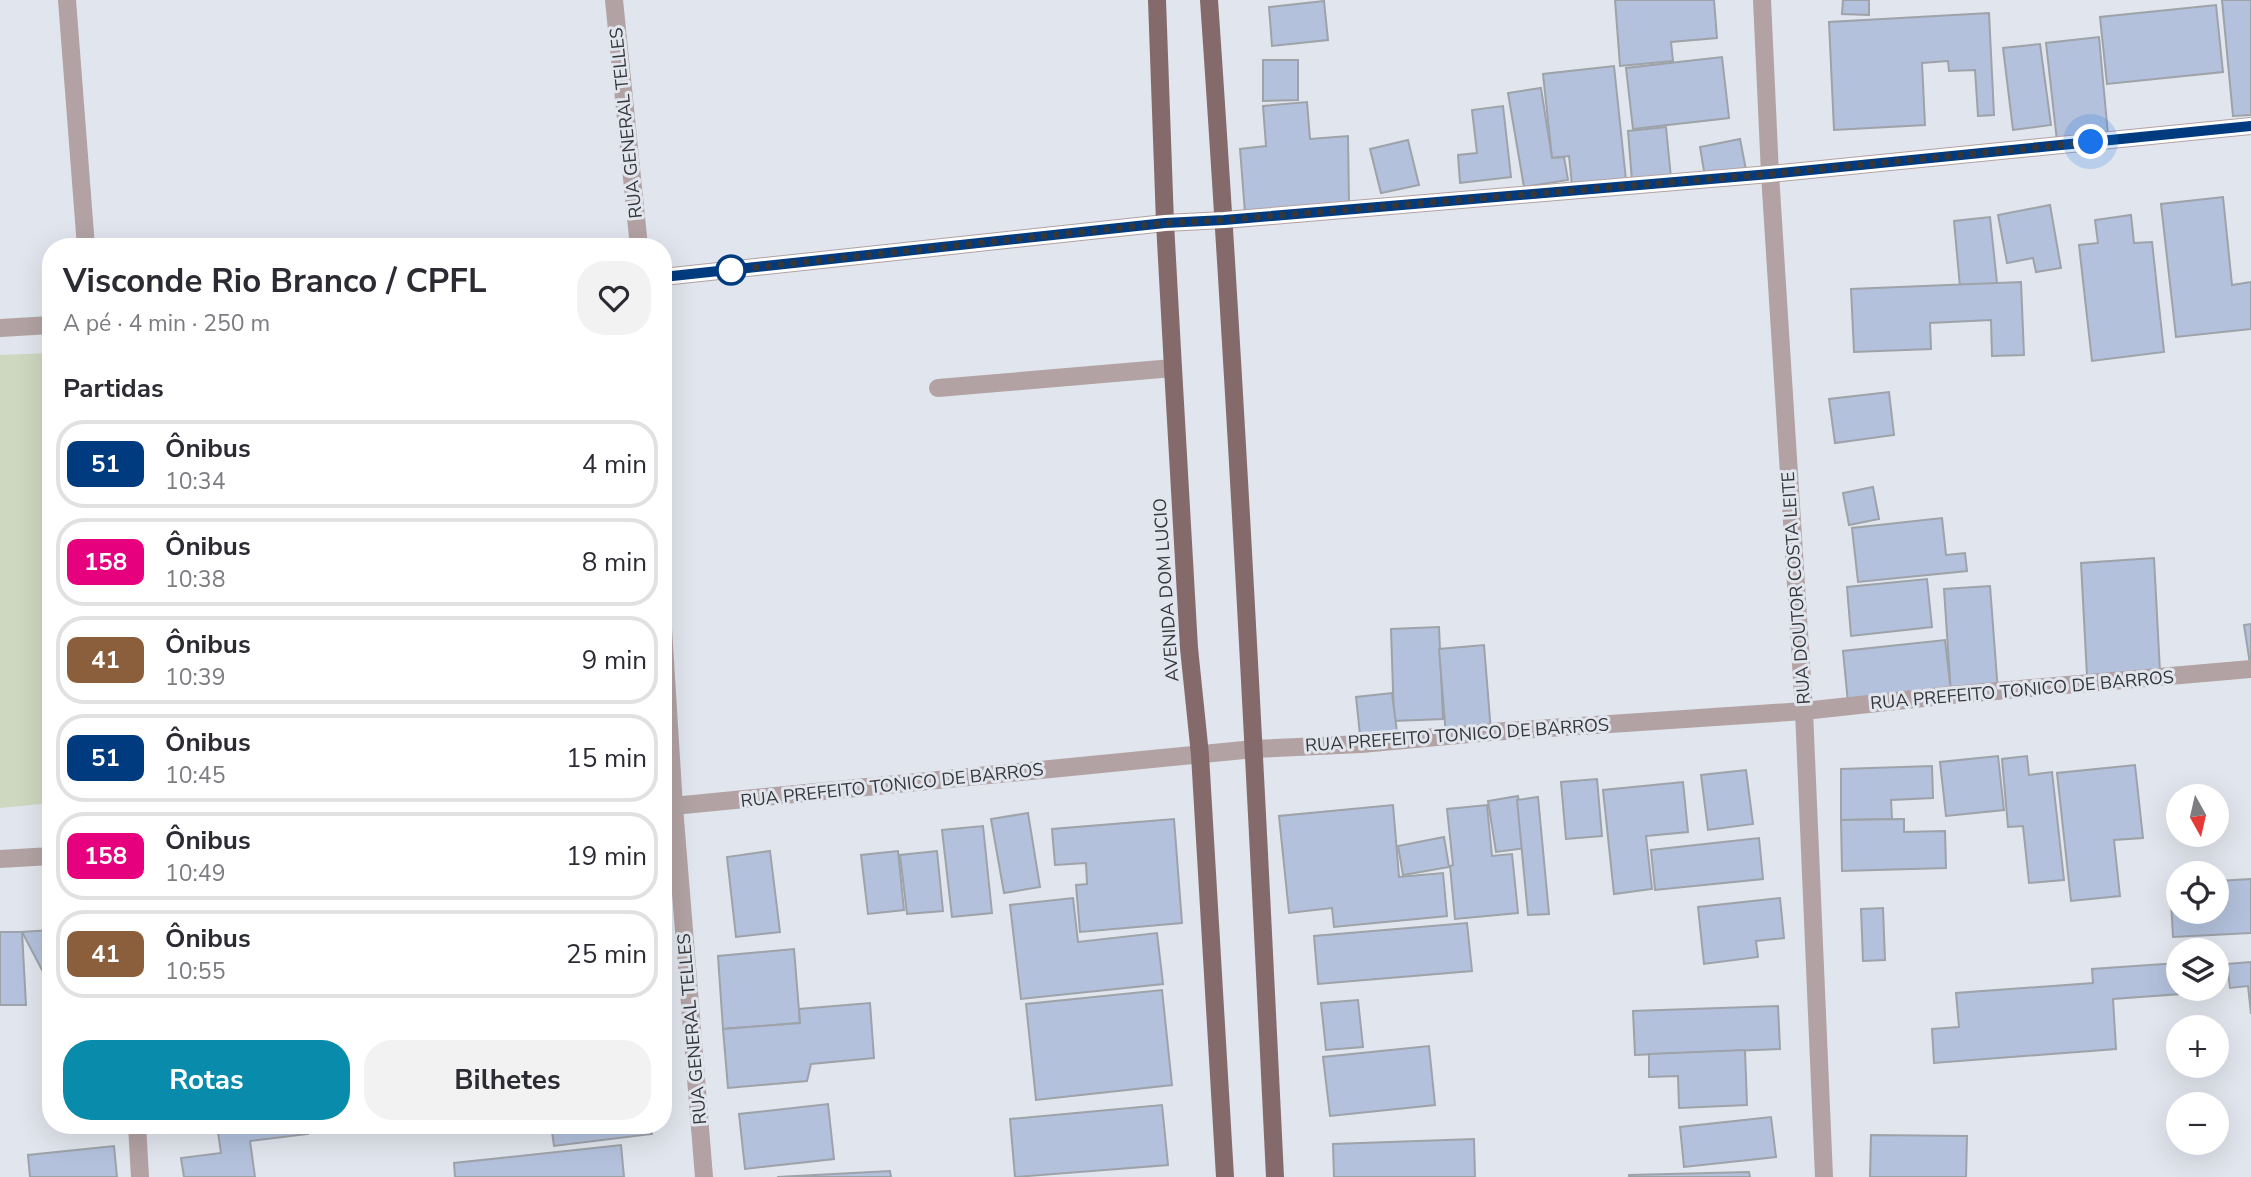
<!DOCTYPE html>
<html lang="pt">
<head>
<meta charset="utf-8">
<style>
	body { margin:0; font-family:"Nunito Sans",sans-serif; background:#f2f2f3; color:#2b2b33; height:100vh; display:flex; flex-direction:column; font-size:26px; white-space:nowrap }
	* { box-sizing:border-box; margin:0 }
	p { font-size:23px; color:#7c7c81 }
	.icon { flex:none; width:38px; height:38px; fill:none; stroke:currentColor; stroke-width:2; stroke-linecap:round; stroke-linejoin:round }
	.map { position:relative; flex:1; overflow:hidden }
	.side { position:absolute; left:42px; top:238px; width:630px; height:896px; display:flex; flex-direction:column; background:#fff; border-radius:28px; box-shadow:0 7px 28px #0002 }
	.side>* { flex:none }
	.badge { padding:0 14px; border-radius:10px; font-size:24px; line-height:46px }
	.needle { width:46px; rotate:172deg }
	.fabs { position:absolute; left:2166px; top:784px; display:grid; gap:14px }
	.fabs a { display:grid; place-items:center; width:63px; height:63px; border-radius:50%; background:#fff; box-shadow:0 7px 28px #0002; font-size:35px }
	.you { position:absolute; width:35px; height:35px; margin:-18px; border:5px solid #fff; border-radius:50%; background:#1a73e8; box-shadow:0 0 0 10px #1a73e833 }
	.map>.badge { position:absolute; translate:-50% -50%; box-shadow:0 0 0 4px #fff }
	h2 { padding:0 21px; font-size:26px; line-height:63px }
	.round { display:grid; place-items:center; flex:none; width:74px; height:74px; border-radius:28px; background:#f2f2f3 }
	.headline { display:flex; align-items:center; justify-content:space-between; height:119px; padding:0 21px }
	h1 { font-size:33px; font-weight:700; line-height:52px }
	.button { display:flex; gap:14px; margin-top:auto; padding:14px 21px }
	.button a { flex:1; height:80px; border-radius:28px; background:#098cac; color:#fff; font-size:28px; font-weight:700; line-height:80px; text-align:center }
	.button a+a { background:#f2f2f3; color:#2b2b33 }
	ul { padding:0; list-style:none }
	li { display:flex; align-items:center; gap:21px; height:88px; margin:0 14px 10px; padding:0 7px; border:4px solid #e1e1e2; border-radius:28px }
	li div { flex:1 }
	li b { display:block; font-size:26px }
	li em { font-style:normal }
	li .badge { min-width:77px; font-weight:700; text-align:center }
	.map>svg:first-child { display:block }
	.green { fill:#ced7bf }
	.building { fill:#b3c1dc; stroke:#9ea2a9; stroke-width:2 }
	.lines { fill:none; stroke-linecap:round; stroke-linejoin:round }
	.minor { stroke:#b2a2a3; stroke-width:18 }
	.major { stroke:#856a6c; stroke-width:18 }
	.line-casing { stroke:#fff; stroke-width:16 }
	.line { stroke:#003b80; stroke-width:10 }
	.walk { stroke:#36373a; stroke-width:7; stroke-dasharray:0 12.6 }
	.stop-dot { fill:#fff; stroke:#003b80; stroke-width:3.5 }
	.labels { text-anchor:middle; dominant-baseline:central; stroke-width:6; stroke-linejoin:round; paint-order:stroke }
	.street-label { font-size:18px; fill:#36373a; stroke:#e1e5ed }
</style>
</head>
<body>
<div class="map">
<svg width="2251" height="1177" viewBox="0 0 2251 1177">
	<rect width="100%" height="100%" fill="#e1e5ed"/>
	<polygon class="green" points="51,353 51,803 0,808 0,355"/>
	<g class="building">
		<polygon points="1615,0 1714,0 1717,38 1671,42 1673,61 1620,66"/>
		<polygon points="1843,0 1869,0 1869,15 1842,14"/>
		<polygon points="2222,0 2251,0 2251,115 2233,116"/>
		<polygon points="1324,1 1328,40 1272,46 1269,7"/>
		<polygon points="2216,5 2223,72 2107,84 2100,17"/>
		<polygon points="1989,13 1994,115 1978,116 1975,70 1949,71 1948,61 1922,63 1925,125 1834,130 1829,22"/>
		<polygon points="2099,37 2108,135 2057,141 2046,43"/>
		<polygon points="2040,44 2051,125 2013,130 2003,48"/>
		<polygon points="1722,57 1729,118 1633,129 1626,68"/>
		<polygon points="1263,60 1298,60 1298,100 1263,101"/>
		<polygon points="1614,66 1626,180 1572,185 1569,156 1552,158 1543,74"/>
		<polygon points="1541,88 1552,158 1564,157 1568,180 1524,187 1508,93"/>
		<polygon points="1307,102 1310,139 1348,136 1349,203 1245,213 1240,149 1266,146 1263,106"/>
		<polygon points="1503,106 1511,177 1460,183 1458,155 1477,153 1472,110"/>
		<polygon points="1666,127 1671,178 1632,181 1628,131"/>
		<polygon points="1740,139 1746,170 1705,177 1700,147"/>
		<polygon points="1408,140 1419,185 1381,193 1370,149"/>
		<polygon points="2223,197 2232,285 2251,282 2251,329 2176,337 2161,204"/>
		<polygon points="2050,205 2061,268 2036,272 2033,258 2007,263 1998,215"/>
		<polygon points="2131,215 2134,243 2152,242 2164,352 2092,361 2079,245 2098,243 2095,220"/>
		<polygon points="1990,217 1997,283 1960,287 1954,221"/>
		<polygon points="2021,282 2024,355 1992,356 1991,320 1930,323 1931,349 1854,352 1851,289"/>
		<polygon points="1889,392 1894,435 1835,443 1829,399"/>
		<polygon points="1873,487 1879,519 1849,525 1843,493"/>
		<polygon points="1942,518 1946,555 1965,553 1967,571 1858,582 1852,528"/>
		<polygon points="2154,558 2160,672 2087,676 2081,563"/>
		<polygon points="1927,579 1932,627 1851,636 1847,587"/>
		<polygon points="1990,586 1998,692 1951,695 1944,589"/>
		<polygon points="2251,624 2251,663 2250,664 2244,625"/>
		<polygon points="1439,627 1443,719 1394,721 1391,629"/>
		<polygon points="1945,640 1951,692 1848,703 1843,651"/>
		<polygon points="1484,645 1491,732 1446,736 1439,649"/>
		<polygon points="1392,693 1398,740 1361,744 1356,697"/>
		<polygon points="1998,756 2004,810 1946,816 1940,762"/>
		<polygon points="2027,756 2029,775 2052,772 2064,880 2029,883 2023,826 2008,827 2002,759"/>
		<polygon points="2135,765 2143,838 2114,840 2120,896 2071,901 2057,773"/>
		<polygon points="1932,766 1933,798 1891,800 1892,819 1841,820 1841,769"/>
		<polygon points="1746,770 1753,824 1708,830 1701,775"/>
		<polygon points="1597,779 1602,836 1566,839 1561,782"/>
		<polygon points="1683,782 1688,832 1646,836 1652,889 1614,894 1603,790"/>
		<polygon points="1518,796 1526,848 1496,852 1488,801"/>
		<polygon points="1538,797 1549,914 1528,915 1517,800"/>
		<polygon points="1393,805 1399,877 1443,873 1447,916 1334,927 1332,908 1289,913 1279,816"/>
		<polygon points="1487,805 1492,856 1512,854 1518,913 1455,919 1450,866 1453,865 1447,809"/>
		<polygon points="1028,813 1040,887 1004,893 991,819"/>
		<polygon points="1174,819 1182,923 1080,932 1076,885 1087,884 1086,863 1055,865 1052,829"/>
		<polygon points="1904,819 1904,832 1945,831 1946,868 1842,871 1841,820"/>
		<polygon points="983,826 992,913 952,917 942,830"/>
		<polygon points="1444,837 1449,867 1403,875 1398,846"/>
		<polygon points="1759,838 1763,879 1655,890 1651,850"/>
		<polygon points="770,851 780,932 736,937 727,857"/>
		<polygon points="898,851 904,910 868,914 861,855"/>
		<polygon points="937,851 943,911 907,914 900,855"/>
		<polygon points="2251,879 2251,933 2173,937 2170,883 2179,883 2179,912 2217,912 2217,881"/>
		<polygon points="1073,898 1078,942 1157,933 1163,984 1021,999 1010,905"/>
		<polygon points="1780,898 1784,938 1756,941 1758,957 1704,964 1698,907"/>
		<polygon points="1883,908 1885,960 1863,961 1861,909"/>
		<polygon points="1467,923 1472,971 1318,984 1314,936"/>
		<polygon points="51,930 51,987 22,932"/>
		<polygon points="0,932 22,932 26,1005 0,1005"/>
		<polygon points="794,949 800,1023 723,1029 718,956"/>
		<polygon points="2251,962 2251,1014 2248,986 2230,988 2227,964"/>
		<polygon points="2178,963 2179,989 2181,989 2181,994 2113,999 2116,1049 1934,1063 1932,1029 1959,1027 1956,993 2093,983 2092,969"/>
		<polygon points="1162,990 1172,1085 1036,1100 1026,1004"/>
		<polygon points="1358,1000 1363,1047 1326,1050 1321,1003"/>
		<polygon points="870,1003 874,1058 811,1064 807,1081 728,1088 723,1029 800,1023 799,1009"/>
		<polygon points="1778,1006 1780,1049 1635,1055 1633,1011"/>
		<polygon points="1429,1046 1435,1105 1330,1116 1323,1057"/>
		<polygon points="1745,1050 1747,1105 1679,1108 1678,1076 1649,1077 1649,1054"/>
		<polygon points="828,1104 834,1159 745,1169 739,1114"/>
		<polygon points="1162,1105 1168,1165 1015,1177 1010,1119"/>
		<polygon points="1771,1117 1776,1157 1684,1167 1680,1127"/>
		<polygon points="217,1125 307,1125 308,1134 250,1141 255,1177 184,1177 181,1158 221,1153"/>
		<polygon points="551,1125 651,1125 652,1134 554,1146"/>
		<polygon points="1871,1135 1967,1136 1966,1177 1870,1177"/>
		<polygon points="1474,1139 1475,1177 1334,1177 1333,1144"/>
		<polygon points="621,1145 624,1177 455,1177 454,1163"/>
		<polygon points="114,1146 117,1177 30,1177 28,1155"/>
		<polygon points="890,1171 891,1177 777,1177"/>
		<polygon points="1749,1172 1750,1177 1629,1177 1629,1175"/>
	</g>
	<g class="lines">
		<g class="minor">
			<polyline points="67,0 86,247"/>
			<polyline points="614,0 639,247"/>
			<polyline points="1762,0 1770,174 1804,711 1824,1177"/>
			<polyline points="663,277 1165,223 1224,220 1770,174 2251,126"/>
			<polyline points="0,328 51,325"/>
			<polyline points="938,388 1173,368"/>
			<polyline points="663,629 674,807 704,1177"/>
			<polyline points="663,807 1254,749 1361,744 1491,732 1804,711 1951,695 2251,669"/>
			<polyline points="0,859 51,856"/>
			<polyline points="137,1125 140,1177"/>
		</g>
		<g class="major">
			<polyline points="1157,0 1165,223 1173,368 1189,648 1200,755 1225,1177"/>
			<path d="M1209 0C1236 392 1256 784 1275 1177"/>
		</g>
	</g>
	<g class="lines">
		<defs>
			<polyline id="line" points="663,277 1165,223 1224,220 1770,174 2251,126"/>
		</defs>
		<use href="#line" class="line-casing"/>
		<use href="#line" class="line"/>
		<polyline class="walk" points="731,270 1165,223 1224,220 1770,174 2091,142"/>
	</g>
	<circle class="stop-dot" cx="731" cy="270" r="14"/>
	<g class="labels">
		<g class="street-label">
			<text transform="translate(626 123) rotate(-96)">RUA GENERAL TELLES</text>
			<text transform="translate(1796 588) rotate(-94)">RUA DOUTOR COSTA LEITE</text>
			<text transform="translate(1166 590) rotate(-94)">AVENIDA DOM LUCIO</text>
			<text transform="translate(2022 690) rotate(-5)">RUA PREFEITO TONICO DE BARROS</text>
			<text transform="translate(1457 735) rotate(-4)">RUA PREFEITO TONICO DE BARROS</text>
			<text transform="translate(892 785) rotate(-6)">RUA PREFEITO TONICO DE BARROS</text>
			<text transform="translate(692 1029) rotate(-95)">RUA GENERAL TELLES</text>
		</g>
	</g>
</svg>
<div class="fabs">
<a><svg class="needle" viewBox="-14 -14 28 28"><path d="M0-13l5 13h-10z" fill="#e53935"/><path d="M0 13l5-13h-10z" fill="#7c7c81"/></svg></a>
<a><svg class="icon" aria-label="locate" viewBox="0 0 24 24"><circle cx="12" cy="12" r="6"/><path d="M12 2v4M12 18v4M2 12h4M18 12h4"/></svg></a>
<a><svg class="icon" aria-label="layers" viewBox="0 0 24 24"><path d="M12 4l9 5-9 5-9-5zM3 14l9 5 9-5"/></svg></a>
<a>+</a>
<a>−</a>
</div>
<div class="you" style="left:2091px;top:142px"></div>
<section class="side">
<div class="headline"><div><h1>Visconde Rio Branco / CPFL</h1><p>A pé · 4 min · 250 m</p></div><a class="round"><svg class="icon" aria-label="heart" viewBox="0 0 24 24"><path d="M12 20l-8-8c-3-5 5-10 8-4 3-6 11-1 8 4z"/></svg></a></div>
<h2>Partidas</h2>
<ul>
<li><span class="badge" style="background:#003b80;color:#fff">51</span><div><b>Ônibus</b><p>10:34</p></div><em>4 min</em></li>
<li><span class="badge" style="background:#e6007e;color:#fff">158</span><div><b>Ônibus</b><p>10:38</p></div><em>8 min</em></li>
<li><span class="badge" style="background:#8b5e3c;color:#fff">41</span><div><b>Ônibus</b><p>10:39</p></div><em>9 min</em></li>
<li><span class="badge" style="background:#003b80;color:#fff">51</span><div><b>Ônibus</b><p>10:45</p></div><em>15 min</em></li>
<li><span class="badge" style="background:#e6007e;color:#fff">158</span><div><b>Ônibus</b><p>10:49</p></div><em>19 min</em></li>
<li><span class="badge" style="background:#8b5e3c;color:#fff">41</span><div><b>Ônibus</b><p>10:55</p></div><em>25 min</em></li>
</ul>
<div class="button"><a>Rotas</a><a>Bilhetes</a></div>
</section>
</div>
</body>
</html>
